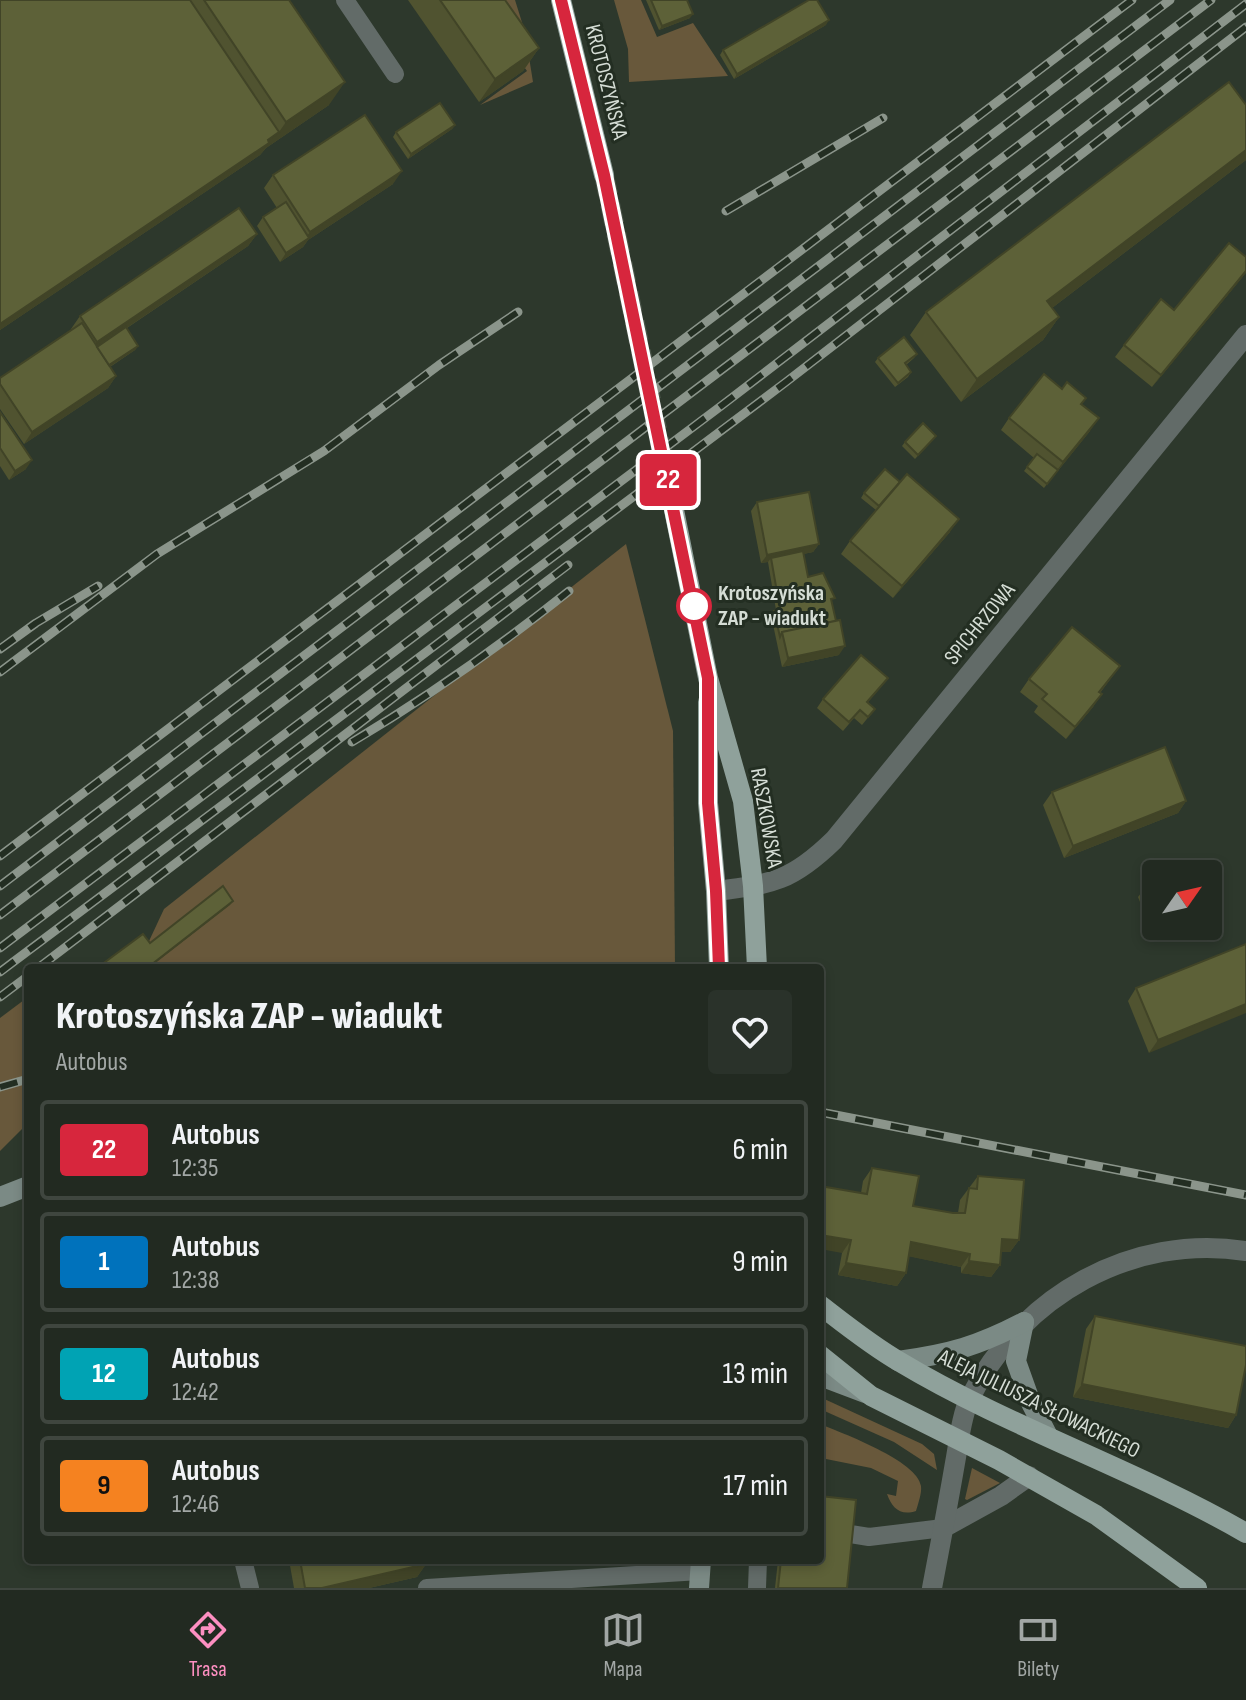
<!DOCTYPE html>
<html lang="pl">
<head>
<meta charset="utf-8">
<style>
	body { margin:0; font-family:"Sofia Sans Condensed",sans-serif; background:#2a322a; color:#f1f3f6; height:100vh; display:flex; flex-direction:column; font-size:30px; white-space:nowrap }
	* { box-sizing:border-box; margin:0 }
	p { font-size:26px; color:#a2a7a5 }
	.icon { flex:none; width:44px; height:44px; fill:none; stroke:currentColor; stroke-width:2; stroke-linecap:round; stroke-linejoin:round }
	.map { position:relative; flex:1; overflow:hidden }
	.panel { position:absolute; left:24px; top:964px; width:800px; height:600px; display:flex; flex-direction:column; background:#222a21; border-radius:8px; box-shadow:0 4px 12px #0003,0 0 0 2px #3f463f }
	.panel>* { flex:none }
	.badge { padding:0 16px; border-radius:6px; font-size:28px; line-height:52px }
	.needle { width:52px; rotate:56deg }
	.tools { position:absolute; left:1142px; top:860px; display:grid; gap:16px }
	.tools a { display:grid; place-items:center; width:80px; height:80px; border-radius:8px; background:#222a21; box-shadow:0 4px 12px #0003,0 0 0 2px #3f463f; font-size:40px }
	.map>.badge { position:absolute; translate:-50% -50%; box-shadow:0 0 0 4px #fff }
	.round { display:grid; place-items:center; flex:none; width:84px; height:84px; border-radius:8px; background:#2a322a }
	.headline { display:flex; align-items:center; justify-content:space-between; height:136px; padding:0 32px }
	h1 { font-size:38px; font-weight:800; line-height:60px }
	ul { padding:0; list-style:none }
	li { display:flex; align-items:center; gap:24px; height:100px; margin:0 16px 12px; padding:0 16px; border:4px solid #3f463f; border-radius:8px }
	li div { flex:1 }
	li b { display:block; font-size:30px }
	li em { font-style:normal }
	li .badge { min-width:88px; font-weight:700; text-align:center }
	.dock { display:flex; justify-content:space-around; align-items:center; height:112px; border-top:2px solid #3f463f; background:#222a21; font-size:22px; color:#a2a7a5 }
	.dock a { display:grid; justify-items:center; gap:4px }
	.dock .active { color:#fd8fc1 }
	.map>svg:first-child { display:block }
	.green { fill:#68583b }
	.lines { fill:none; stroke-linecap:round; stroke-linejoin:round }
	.primary-tunnel { stroke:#465145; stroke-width:20; stroke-dasharray:20 10; stroke-linecap:butt }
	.lane { stroke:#626b68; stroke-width:18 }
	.street { stroke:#626b68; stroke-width:20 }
	.secondary { stroke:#7b8a85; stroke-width:20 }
	.primary { stroke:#8fa19b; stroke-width:20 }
	.rail-casing { stroke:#8b958b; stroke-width:9 }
	.rail { stroke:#232e22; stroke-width:6; stroke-dasharray:18; stroke-linecap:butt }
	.wall { fill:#505330 }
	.shaded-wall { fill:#414427 }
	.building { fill:#5d6138; stroke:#414427; stroke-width:2 }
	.line-casing { stroke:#fff; stroke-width:18 }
	.line { stroke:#d7263d; stroke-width:12 }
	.stop-dot { fill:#fff; stroke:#d7263d; stroke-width:4 }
	.labels { text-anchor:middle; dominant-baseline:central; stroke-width:6; stroke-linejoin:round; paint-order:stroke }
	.street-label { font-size:22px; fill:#d5ddd5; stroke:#232e22 }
	.stop-label { font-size:22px; font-weight:bold; fill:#d5ddd5; stroke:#232e22; text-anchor:start }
</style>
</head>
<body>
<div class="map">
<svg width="1246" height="1588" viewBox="0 0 1246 1588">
	<rect width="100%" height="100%" fill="#2d382c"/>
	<g class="green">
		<polygon points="478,0 515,0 525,32 533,82 480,105 527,71"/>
		<polygon points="614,0 641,0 657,37 693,23 728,76 629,82 628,49"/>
		<polygon points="626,544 673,731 675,968 144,968 143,954 164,909"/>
		<polygon points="28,997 28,1123 0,1151 0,1018"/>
		<polygon points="820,1397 922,1444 934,1454 937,1470 894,1442 820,1409"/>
		<path d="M820 1424C842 1433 918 1461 921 1486 922 1493 918 1504 916 1511 900 1516 892 1508 887 1494L896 1496 898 1481 871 1468 826 1459 820 1475Z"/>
		<polygon points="972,1468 1000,1483 967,1500 965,1499"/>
	</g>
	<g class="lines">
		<polyline class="primary-tunnel" points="604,175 674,510"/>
		<g class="lane">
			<polyline points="345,0 395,74"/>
			<polyline points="820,1529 869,1537 943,1528"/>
			<polyline points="243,1560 250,1588"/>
			<polyline points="427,1588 700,1571"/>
			<polyline points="757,1588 758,1560"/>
		</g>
		<g class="street">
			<path d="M716 891C773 884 792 881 834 840L1246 335"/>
			<polyline points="943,1528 1001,1496 1029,1476"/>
			<path d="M932 1588C940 1546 948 1504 955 1463 959 1442 961 1416 970 1398 1021 1296 1132 1233 1246 1251"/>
		</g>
		<g class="secondary">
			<polyline points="0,1197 28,1186"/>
			<polyline points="1024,1322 1016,1361 1031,1403 1048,1436"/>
			<path d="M898 1361C950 1354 978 1346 1024 1322"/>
			<polyline points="820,1376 865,1393"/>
			<polyline points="699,1588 701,1560"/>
		</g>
		<g class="primary">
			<polyline points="561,0 604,175"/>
			<polyline points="674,510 708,678 743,801 753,886 757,968"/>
			<polyline points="708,702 708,803 716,891 719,968"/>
			<path d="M820 1305C846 1325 872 1346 900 1362 1010 1428 1135 1469 1246 1533"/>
			<polyline points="820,1355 871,1396 999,1460 1096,1515 1197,1588"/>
		</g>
		<defs>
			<g id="rail">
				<polyline points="726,211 883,118"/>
				<polyline points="0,649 36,623 98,586"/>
				<polyline points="0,672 157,554 324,451 439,365 518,312"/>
				<path d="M352 742C428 697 500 646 569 591"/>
				<polyline points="0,856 1132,0"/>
				<polyline points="0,886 1170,0"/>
				<polyline points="0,915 1211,0"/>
				<polyline points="0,948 721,406 1246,4"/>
				<polyline points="38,968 568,565"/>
				<polyline points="0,972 786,382 1246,27"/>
				<polyline points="0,997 28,976"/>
				<polyline points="0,1087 28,1079"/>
				<polyline points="820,1112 1246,1195"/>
			</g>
		</defs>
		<use href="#rail" class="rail-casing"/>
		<use href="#rail" class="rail"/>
	</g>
	<g class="wall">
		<polygon points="0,0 289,0 329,105 266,148 260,155 0,330"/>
		<polygon points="408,0 505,0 539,48 523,71 479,102"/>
		<polygon points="646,0 687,0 690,18 659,30"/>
		<polygon points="826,25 734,79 720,55 723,50"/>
		<polygon points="1246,105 1246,160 1052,308 1059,317 1043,340 961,402 910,335 926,312"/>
		<polygon points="455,125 452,129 408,159 393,137 396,132"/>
		<polygon points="273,175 393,184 308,240 303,247 280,262 257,226 263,217 277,208 264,188"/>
		<polygon points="257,234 248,246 127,328 138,346 135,350 110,367 116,376 108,388 24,444 0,409 0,378 72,330 71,329 80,316"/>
		<polygon points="1244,275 1152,387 1115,357 1124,345"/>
		<polygon points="917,354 914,358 906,365 911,372 908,377 895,387 875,362 878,358"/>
		<polygon points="1062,389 1082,405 1090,431 1044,488 1024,471 1034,458 1001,430 1009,418"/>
		<polygon points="0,412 26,469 9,480 0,466"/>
		<polygon points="936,436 915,459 902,446 905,442"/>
		<polygon points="864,493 950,532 893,598 841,554 850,541 876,510 861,498"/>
		<polygon points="757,502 819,544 813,552 803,554 808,577 832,602 839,655 782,667 771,615 774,611 776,610 768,562 761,563 751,511"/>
		<polygon points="1120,666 1100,693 1093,707 1066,739 1034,712 1038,706 1020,692 1029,679"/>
		<polygon points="888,678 868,702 875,709 862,725 854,718 843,731 817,708 823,699"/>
		<polygon points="1052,792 1186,801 1178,813 1064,858 1043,805"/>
		<polygon points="1156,884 1156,924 1150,927 1138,897 1144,889"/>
		<polygon points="1246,944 1149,1053 1128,1001 1136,988"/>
		<polygon points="872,1168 913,1206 953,1213 958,1213 960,1200 978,1176 1019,1240 1010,1252 1001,1252 1000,1265 991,1277 961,1273 961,1267 909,1256 906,1273 897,1286 838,1275 842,1253 861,1193 863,1181"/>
		<polygon points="1095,1316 1236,1415 1228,1428 1073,1397 1086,1329"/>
		<polygon points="289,1560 425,1560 426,1564 417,1577 369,1588 294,1588"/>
		<polygon points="778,1560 820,1560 847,1588 775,1588"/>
	</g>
	<g class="shaded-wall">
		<polygon points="693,14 690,18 659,30 662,26"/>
		<polygon points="829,20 826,25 734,79 737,74"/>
		<polygon points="539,48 523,71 479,102 495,79"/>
		<polygon points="345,82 329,105 266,148 260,155 0,330 0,324 279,132 286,122"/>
		<polygon points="455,125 452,129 408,159 411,154"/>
		<polygon points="1246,150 1246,160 1031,324 1047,301"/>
		<polygon points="402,171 393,184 308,240 303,247 280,262 286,253 302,243 310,232"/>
		<polygon points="257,234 248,246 88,354 97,342"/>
		<polygon points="1246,271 1246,273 1152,387 1161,375"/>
		<polygon points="1059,317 1043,340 961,402 977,379"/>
		<polygon points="138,346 135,350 102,372 105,368"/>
		<polygon points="116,376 108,388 24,444 32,432"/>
		<polygon points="1099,418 1090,431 1044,488 1063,462"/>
		<polygon points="32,460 26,469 9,480 15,471"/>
		<polygon points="959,519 950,532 893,598 902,586"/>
		<polygon points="819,544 813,552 771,561 771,558 768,562 761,563 767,555"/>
		<polygon points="845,646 839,655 782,667 788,658"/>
		<polygon points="1102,694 1093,707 1066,739 1075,727"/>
		<polygon points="1186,801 1178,813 1064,858 1073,846"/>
		<polygon points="1220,892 1214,900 1208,903 1208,897"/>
		<polygon points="233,901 230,905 149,968 147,968"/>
		<polygon points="1246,1004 1246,1013 1149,1053 1158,1040"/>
		<polygon points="820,1235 851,1240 842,1253 820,1249"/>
		<polygon points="1002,1239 1019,1240 1010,1252 994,1252"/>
		<polygon points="911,1242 970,1254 961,1267 902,1255"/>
		<polygon points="969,1261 1000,1265 991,1277 961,1273"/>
		<polygon points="846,1263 906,1273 897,1286 838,1275"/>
		<polygon points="1082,1384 1236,1415 1228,1428 1073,1397"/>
		<polygon points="426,1564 417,1577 369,1588 322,1588"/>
	</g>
	<g class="building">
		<polygon points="0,0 190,0 279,132 268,140 269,143 0,324"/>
		<polygon points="204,0 289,0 345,82 286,122"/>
		<polygon points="440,0 505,0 539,48 495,79"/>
		<polygon points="651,0 687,0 693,14 662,26"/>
		<polygon points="809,0 817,0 829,20 737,74 723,50"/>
		<polygon points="1229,82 1246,105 1246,150 1047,301 1059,317 977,379 926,312"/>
		<polygon points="440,103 455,125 411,154 396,132"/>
		<polygon points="365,115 402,171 310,232 273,175"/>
		<polygon points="286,202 309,238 286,253 263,217"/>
		<polygon points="239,208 257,234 97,342 80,316"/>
		<polygon points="1229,243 1246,257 1246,271 1161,375 1124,345 1161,299 1174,310"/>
		<polygon points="82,323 116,376 32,432 0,384 0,378"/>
		<polygon points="126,327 138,346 109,365 97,347"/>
		<polygon points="904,337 917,354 905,363 911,372 898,383 878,358"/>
		<polygon points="1044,374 1062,389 1067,382 1086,398 1081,404 1099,418 1063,462 1009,418"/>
		<polygon points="0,412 32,460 15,471 0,448"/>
		<polygon points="923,423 936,436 918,455 905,442"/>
		<polygon points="1037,454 1058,470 1047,484 1027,467"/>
		<polygon points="885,469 900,482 879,506 864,493"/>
		<polygon points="907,474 959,519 902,586 850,541"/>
		<polygon points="809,492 819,544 767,555 757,502"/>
		<polygon points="803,551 808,577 823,573 835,598 831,599 836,621 782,632 780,637 774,611 780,609 771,558"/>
		<polygon points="840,620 845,646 788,658 782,632"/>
		<polygon points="1072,627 1120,666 1099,692 1102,694 1075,727 1042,699 1047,694 1029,679"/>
		<polygon points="861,655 888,678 867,702 875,709 868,717 860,710 849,722 823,699"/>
		<polygon points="1165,747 1186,801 1073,846 1052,792"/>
		<polygon points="1208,862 1220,892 1208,897 1208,874 1180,874"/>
		<polygon points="1156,884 1156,918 1144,889"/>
		<polygon points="223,886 233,901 147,968 97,968 143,934 150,943"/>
		<polygon points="1246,944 1246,1004 1158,1040 1136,988"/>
		<polygon points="872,1168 919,1176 913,1206 953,1213 965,1213 969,1188 977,1189 978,1176 1024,1180 1019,1240 1002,1239 1000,1265 969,1261 970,1254 911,1242 906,1273 846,1263 851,1240 820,1235 820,1186 867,1194"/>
		<polygon points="1095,1316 1246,1346 1246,1365 1236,1415 1082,1384"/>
		<polygon points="820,1496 856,1500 847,1588 778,1588 781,1560 820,1560"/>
		<polygon points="300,1560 425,1560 426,1564 322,1588 305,1588"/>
	</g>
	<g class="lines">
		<defs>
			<polyline id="line" points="561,0 604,175 708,678 708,803 716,891 719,968"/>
		</defs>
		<use href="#line" class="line-casing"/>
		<use href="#line" class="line"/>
	</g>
	<circle class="stop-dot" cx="694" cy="606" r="16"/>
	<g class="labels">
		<g class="street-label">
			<text transform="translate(606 82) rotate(76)">KROTOSZYŃSKA</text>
			<text transform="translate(980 624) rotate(-51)">SPICHRZOWA</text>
			<text transform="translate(766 818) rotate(80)">RASZKOWSKA</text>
			<text transform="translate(1039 1404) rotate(26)">ALEJA JULIUSZA SŁOWACKIEGO</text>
		</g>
		<g class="stop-label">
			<text x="718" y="593">Krotoszyńska<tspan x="718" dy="25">ZAP - wiadukt</tspan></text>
		</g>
	</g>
</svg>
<div class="tools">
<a><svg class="needle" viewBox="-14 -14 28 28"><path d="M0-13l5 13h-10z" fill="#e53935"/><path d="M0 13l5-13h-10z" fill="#a2a7a5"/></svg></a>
</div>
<b class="badge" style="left:668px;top:480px;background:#d7263d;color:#fff">22</b>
<section class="panel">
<div class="headline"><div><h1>Krotoszyńska ZAP - wiadukt</h1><p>Autobus</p></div><a class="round"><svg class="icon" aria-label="heart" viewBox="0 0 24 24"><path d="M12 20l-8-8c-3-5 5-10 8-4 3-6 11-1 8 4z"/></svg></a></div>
<ul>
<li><span class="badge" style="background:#d7263d;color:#fff">22</span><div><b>Autobus</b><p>12:35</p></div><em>6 min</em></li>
<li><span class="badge" style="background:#0072bc;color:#fff">1</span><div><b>Autobus</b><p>12:38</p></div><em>9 min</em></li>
<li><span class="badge" style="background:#00a3b4;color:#fff">12</span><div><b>Autobus</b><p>12:42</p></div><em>13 min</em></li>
<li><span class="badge" style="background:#f58220;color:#111">9</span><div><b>Autobus</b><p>12:46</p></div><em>17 min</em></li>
</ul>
</section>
</div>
<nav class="dock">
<a class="active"><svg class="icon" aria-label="directions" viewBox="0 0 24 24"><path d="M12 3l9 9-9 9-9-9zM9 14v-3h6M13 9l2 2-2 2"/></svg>Trasa</a>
<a><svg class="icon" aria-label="map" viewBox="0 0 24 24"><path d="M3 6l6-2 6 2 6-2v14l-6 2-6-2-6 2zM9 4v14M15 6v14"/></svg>Mapa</a>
<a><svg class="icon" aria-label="tickets" viewBox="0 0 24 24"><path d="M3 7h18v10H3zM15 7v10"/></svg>Bilety</a>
</nav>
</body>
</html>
